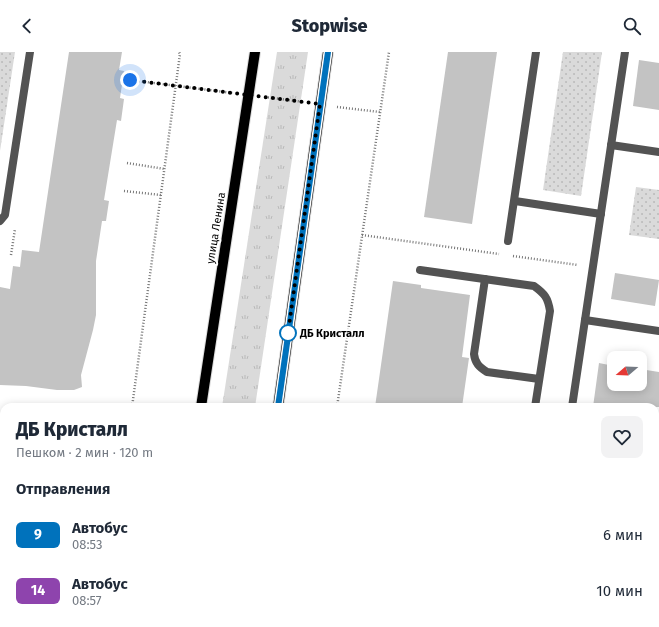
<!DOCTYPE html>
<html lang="ru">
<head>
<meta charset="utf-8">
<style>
	body { margin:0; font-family:"Fira Sans",sans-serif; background:#f2f2f3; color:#1f2937; height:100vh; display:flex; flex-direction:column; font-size:15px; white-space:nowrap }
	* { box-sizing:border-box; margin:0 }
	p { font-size:13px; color:#747a83 }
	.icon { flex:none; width:22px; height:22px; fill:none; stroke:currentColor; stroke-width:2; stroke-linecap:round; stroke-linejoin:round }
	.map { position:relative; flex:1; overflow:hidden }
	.side { position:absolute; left:0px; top:351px; width:659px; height:224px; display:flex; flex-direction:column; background:#fff; border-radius:12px 12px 0 0; box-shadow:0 2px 10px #0003 }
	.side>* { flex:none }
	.badge { padding:0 8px; border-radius:6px; font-size:14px; line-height:26px }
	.needle { width:26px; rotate:251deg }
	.fabs { position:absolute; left:607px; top:299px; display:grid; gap:8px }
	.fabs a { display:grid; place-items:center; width:40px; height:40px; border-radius:8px; background:#fff; box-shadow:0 2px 10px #0003; font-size:20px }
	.you { position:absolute; width:20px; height:20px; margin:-10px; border:3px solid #fff; border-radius:50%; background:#1a73e8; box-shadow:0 0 0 6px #1a73e833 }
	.map>.badge { position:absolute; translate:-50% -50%; box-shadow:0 0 0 2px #fff }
	h2 { padding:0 16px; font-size:15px; line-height:36px }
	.round { display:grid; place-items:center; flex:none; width:42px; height:42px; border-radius:8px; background:#f2f2f3 }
	.headline { display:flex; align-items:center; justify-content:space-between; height:68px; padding:0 16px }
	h1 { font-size:19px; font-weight:800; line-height:30px }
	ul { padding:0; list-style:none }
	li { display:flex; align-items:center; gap:12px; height:56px; padding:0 16px }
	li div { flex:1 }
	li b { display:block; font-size:15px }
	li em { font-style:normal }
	li .badge { min-width:44px; font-weight:700; text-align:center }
	header { display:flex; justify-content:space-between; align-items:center; height:52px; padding:0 16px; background:#fff; font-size:18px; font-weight:800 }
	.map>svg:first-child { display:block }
	.grass { fill:url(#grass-tufts) }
	.park { fill:url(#park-dots) }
	.building { fill:#c3c3c3 }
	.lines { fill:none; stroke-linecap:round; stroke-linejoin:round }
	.primary-casing { stroke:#dbdbdb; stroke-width:12 }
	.path { stroke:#757575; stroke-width:2.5; stroke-dasharray:1 2; stroke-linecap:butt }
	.lane { stroke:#535353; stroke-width:8 }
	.street { stroke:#535353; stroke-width:8 }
	.secondary { stroke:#202020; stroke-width:8 }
	.primary { stroke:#000; stroke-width:10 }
	.line-casing { stroke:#fff; stroke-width:9 }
	.line { stroke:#0072bc; stroke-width:6 }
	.walk { stroke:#000; stroke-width:4; stroke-dasharray:0 7.2 }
	.stop-dot { fill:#fff; stroke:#0072bc; stroke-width:2 }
	.labels { text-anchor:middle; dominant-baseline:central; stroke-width:4; stroke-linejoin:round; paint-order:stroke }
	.street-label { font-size:11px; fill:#000; stroke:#fff }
	.stop-label { font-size:11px; font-weight:bold; fill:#000; stroke:#fff; text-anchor:start }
</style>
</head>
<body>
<header><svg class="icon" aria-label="back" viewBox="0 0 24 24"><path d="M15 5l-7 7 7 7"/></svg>Stopwise<svg class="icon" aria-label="search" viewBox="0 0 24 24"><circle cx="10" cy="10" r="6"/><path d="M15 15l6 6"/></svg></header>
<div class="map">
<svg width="659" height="575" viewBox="0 0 659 575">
	<defs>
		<pattern id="grass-tufts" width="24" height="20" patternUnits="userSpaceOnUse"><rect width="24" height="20" fill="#dadada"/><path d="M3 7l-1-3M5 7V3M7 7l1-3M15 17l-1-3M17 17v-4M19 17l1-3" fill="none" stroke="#b9b9b9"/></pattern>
		<pattern id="park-dots" width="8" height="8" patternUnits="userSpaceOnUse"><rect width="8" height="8" fill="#dadada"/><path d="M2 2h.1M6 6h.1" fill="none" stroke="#b9b9b9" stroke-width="1.8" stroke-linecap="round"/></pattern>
	</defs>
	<rect width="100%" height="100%" fill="#fff"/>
	<polygon class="grass" points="277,0 308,0 255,355 222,355"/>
	<g class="park">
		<polygon points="0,0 15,0 0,99"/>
		<polygon points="563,0 602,0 581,144 543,138"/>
		<polygon points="636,135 659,138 659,187 629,183"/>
	</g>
	<g class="building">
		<polygon points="69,0 122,0 119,18 124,19 120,46 124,47 121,69 117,68 104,148 109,149 106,169 102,169 96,209 96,263 93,278 81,323 82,335 74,338 57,338 26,334 0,333 0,235 10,237 13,214 20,215 22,198 39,200"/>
		<polygon points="448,0 497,0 472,172 424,165"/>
		<polygon points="639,8 659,11 659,58 633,54"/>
		<polygon points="615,221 659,228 655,254 611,247"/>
		<polygon points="393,229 421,233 421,236 470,243 462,305 469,306 462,355 375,355"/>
		<polygon points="599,311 614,314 614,332 640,332 640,317 659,320 659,355 593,355"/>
	</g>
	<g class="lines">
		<defs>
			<g id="primary">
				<polyline points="201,355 255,0"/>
				<polyline points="278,355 328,0"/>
				<polyline points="168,575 169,571"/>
				<polyline points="246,575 246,571"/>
			</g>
		</defs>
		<use href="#primary" class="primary-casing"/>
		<g class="path">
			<polyline points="130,28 233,41"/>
			<polyline points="265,45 304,50"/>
			<polyline points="337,55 380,60"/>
			<polyline points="127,111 165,117"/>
			<polyline points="124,139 161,143"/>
			<polyline points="362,183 499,202"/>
			<polyline points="11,203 15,177"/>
			<polyline points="513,204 578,213"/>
			<polyline points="132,355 180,2 179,0"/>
			<polyline points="337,355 389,0"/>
			<polyline points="0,369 4,370"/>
			<polyline points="655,495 659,496"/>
			<polyline points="655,571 659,571"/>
			<polyline points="99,575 99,571"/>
			<polyline points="307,575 308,571"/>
		</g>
		<g class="lane">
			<polyline points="611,93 659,100"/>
			<polyline points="515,149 601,162"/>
			<polyline points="0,169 5,163 30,0"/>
			<polyline points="508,189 536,0"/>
			<path d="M420 218 534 234C545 242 548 246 550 259L535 355"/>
			<path d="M485 227 474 302C475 311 479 315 487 320L539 327"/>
			<polyline points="585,268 659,279"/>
			<polyline points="572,355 625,0"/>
			<polyline points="655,405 659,406"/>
		</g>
		<polyline class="street" points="0,434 4,435"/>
		<polyline class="secondary" points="655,531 659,532"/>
		<use href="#primary" class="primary"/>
	</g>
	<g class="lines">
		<defs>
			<polyline id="line" points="278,355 328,0"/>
		</defs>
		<use href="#line" class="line-casing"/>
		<use href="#line" class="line"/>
		<polyline class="walk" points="130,28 320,52 288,281"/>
	</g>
	<circle class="stop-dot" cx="288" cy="281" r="8"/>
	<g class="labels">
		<g class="street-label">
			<text transform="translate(216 176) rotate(-81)">улица Ленина</text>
		</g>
		<g class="stop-label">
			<text x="300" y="281">ДБ Кристалл</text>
		</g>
	</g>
</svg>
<div class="fabs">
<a><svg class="needle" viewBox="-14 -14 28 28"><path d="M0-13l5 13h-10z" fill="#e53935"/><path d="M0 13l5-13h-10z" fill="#747a83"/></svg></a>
</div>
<div class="you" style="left:130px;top:28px"></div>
<section class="side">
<div class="headline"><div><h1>ДБ Кристалл</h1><p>Пешком · 2 мин · 120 m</p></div><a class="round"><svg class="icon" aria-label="heart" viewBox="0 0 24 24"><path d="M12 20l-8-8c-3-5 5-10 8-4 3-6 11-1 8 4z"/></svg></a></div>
<h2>Отправления</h2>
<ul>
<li><span class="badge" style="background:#0072bc;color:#fff">9</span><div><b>Автобус</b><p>08:53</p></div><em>6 мин</em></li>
<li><span class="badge" style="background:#8e44ad;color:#fff">14</span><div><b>Автобус</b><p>08:57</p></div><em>10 мин</em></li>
</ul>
</section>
</div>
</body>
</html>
